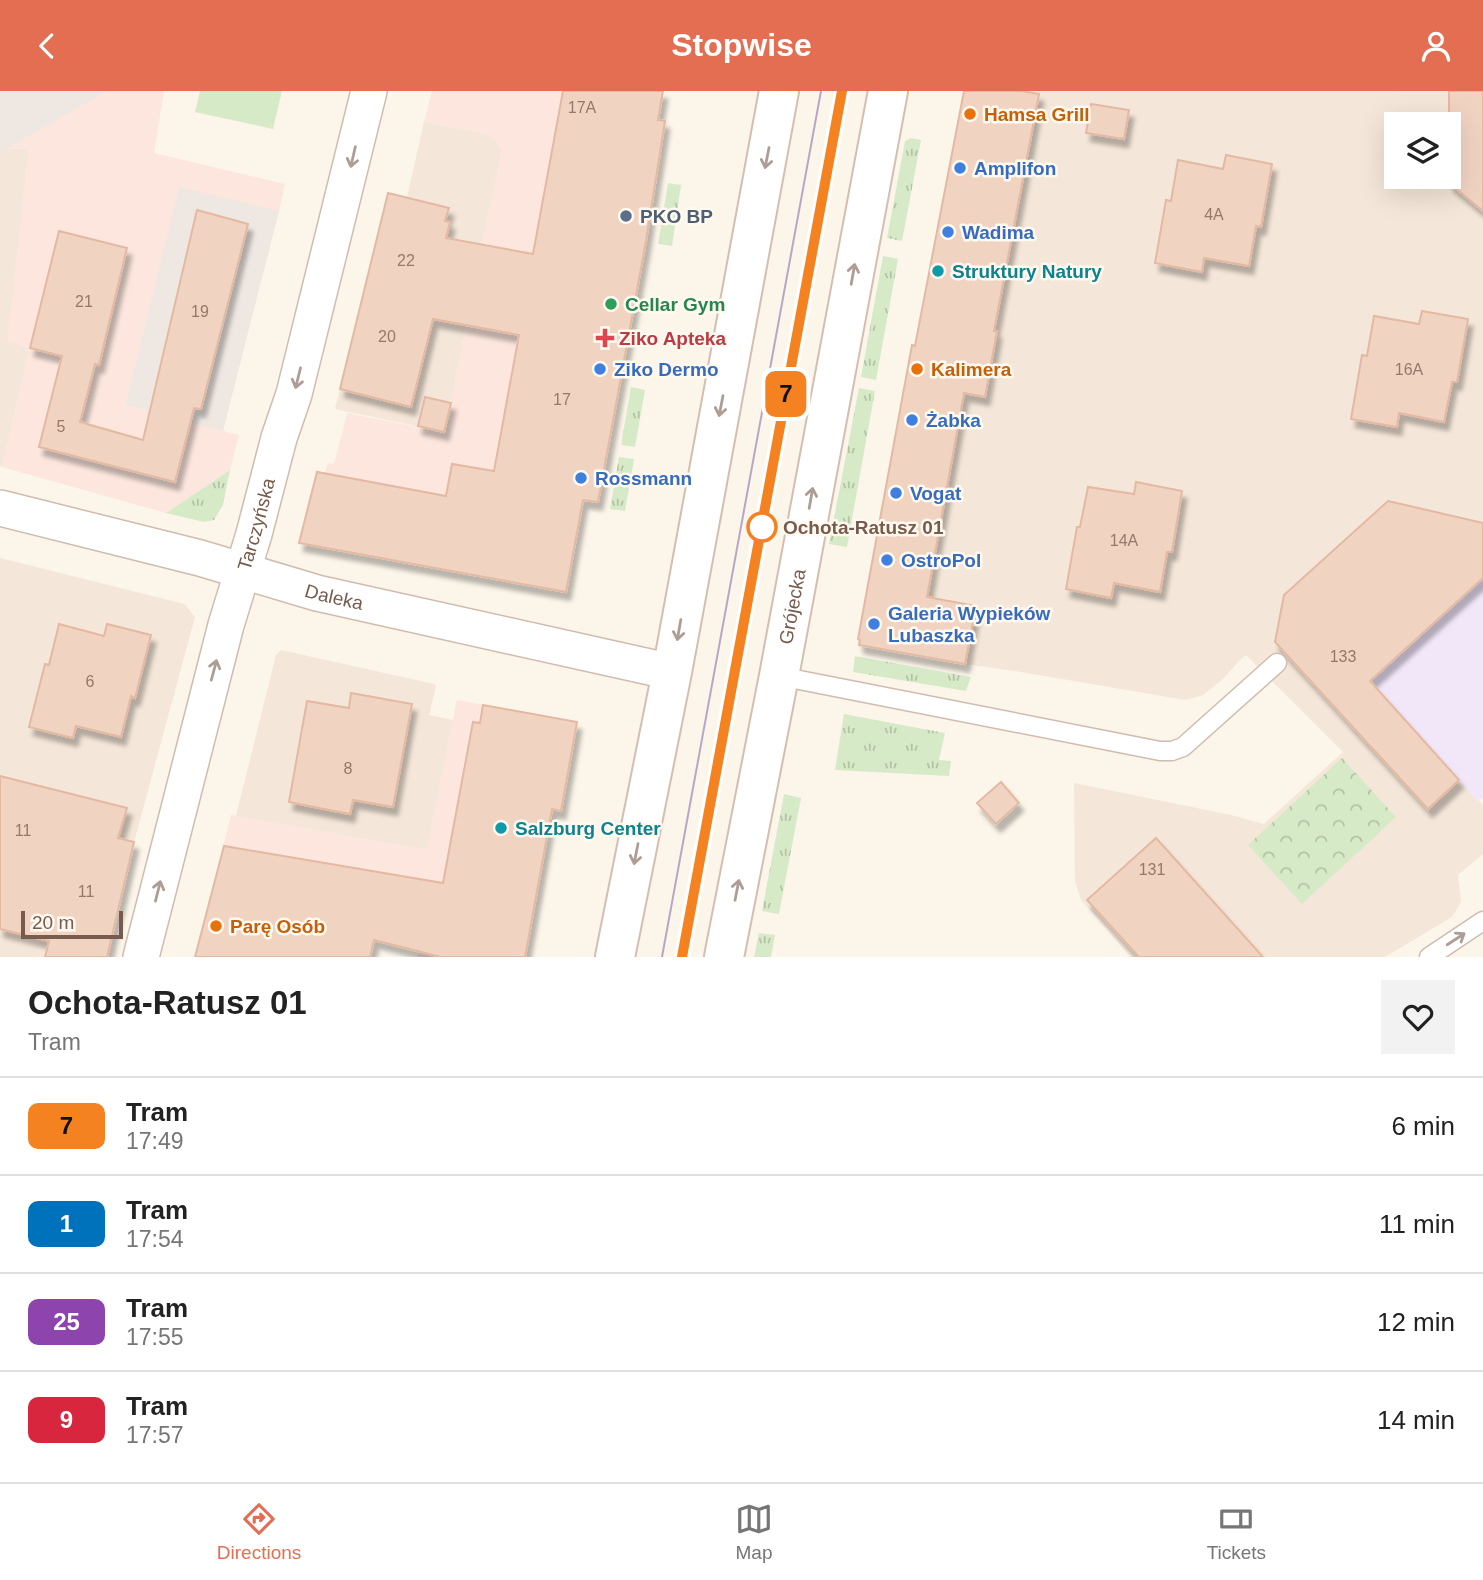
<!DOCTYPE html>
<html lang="en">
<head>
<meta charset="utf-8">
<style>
	body { margin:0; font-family:Helvetica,sans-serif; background:#f2f2f2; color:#222; height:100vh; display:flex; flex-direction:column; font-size:26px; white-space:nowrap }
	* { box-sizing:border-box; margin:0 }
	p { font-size:23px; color:#767676 }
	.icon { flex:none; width:38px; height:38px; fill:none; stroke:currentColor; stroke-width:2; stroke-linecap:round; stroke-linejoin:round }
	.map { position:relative; height:866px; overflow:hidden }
	.panel { display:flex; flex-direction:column; background:#fff; flex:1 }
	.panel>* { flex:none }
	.badge { padding:0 14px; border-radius:10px; font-size:24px; line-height:46px }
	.tools { position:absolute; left:1384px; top:21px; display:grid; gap:14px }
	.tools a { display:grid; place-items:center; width:77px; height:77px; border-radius:0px; background:#fff; box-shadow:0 7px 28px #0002; font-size:35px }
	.scale { position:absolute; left:21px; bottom:18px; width:102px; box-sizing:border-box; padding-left:7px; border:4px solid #775b4d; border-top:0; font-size:19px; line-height:24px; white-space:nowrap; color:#775b4d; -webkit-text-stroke:5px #fff9f0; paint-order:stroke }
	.map>.badge { position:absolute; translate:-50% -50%; box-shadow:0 0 0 4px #fff }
	.round { display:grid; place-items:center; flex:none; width:74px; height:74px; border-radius:0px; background:#f2f2f2 }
	.head { display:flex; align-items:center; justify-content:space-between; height:119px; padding:0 28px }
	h1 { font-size:33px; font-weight:800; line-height:52px }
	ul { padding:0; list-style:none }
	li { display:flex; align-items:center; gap:21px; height:98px; padding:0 28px; border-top:2px solid #e0e0e0 }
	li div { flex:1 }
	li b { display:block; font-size:26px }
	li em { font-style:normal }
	li .badge { min-width:77px; font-weight:700; text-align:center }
	header { display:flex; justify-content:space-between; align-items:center; height:91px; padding:0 28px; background:#e36e52; color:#fff; font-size:32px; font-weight:800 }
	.menu { display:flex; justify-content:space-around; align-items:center; height:98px; border-top:2px solid #e0e0e0; background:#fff; font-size:19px; color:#767676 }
	.menu a { display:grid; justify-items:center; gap:4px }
	.menu .selected { color:#e36e52 }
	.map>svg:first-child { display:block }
	.residential { fill:#f4e6d8; fill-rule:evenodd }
	.commercial { fill:#fce6de }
	.industrial { fill:#eee7e2 }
	.education { fill:#f2e6f9 }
	.grass { fill:url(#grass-tufts) }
	.park { fill:url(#park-crowns) }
	.pitch { fill:#d7eac8 }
	.building { fill:#f1d3c2; stroke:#e4b9a2; stroke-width:2; filter:url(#shadow) }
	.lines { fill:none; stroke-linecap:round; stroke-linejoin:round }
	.lane-casing { stroke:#cfbcaf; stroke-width:21 }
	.street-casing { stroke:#cfbcaf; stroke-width:38 }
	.secondary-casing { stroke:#d4beaf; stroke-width:42 }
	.lane { stroke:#fff; stroke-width:18 }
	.street { stroke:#fff; stroke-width:35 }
	.secondary { stroke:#fff; stroke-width:38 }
	.tram { stroke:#b7a7c7; stroke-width:2 }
	.oneway { stroke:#ad9d94 }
	.line-casing { stroke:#fff; stroke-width:16 }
	.line { stroke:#f58220; stroke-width:10 }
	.food-dot { fill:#e8710a; stroke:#fff9f0; stroke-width:2.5 }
	.shop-dot { fill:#3f7fe0; stroke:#fff9f0; stroke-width:2.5 }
	.service-dot { fill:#5c6f8a; stroke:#fff9f0; stroke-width:2.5 }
	.culture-dot { fill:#0f9aa8; stroke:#fff9f0; stroke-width:2.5 }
	.leisure-dot { fill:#2e9e5b; stroke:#fff9f0; stroke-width:2.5 }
	.health-dot { fill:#e0444e; stroke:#fff9f0; stroke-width:2.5 }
	.stop-dot { fill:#fff; stroke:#f58220; stroke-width:3.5 }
	.labels { text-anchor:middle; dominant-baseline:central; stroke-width:5; stroke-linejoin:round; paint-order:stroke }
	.number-label { font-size:16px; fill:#96796a }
	.food-label { font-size:19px; font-weight:bold; fill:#c56008; stroke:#fff9f0; text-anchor:start }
	.shop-label { font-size:19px; font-weight:bold; fill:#366cbe; stroke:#fff9f0; text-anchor:start }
	.service-label { font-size:19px; font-weight:bold; fill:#4e5e75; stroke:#fff9f0; text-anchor:start }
	.culture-label { font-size:19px; font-weight:bold; fill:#0d838f; stroke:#fff9f0; text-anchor:start }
	.leisure-label { font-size:19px; font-weight:bold; fill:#27864d; stroke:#fff9f0; text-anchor:start }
	.health-label { font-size:19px; font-weight:bold; fill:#be3a42; stroke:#fff9f0; text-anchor:start }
	.street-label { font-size:19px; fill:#775b4d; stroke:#fff9f0 }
	.stop-label { font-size:19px; font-weight:bold; fill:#775b4d; stroke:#fff9f0; text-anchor:start }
</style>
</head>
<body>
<header><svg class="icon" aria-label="back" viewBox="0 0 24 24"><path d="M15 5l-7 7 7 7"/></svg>Stopwise<svg class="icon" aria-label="person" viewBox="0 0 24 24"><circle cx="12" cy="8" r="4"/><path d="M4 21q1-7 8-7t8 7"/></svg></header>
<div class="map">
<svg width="1483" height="866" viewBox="0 0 1483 866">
	<defs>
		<pattern id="grass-tufts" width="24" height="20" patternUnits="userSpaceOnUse" patternTransform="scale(1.75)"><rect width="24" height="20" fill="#d7eac8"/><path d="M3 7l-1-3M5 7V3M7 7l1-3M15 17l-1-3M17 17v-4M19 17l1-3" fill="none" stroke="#b3c1a5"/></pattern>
		<pattern id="park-crowns" width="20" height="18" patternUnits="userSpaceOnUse" patternTransform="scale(1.75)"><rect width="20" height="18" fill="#d7eac8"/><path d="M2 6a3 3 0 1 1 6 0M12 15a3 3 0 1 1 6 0" fill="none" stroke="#b3c1a5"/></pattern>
		<filter id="shadow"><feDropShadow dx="4.5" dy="8" stdDeviation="2" flood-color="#0004"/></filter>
	</defs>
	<rect width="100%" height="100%" fill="#fcf5ea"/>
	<g class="residential">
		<path d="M964 0H1483V487L1370 590 1483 714V763L1458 784 1461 811 1452 826 1385 866H1131L1081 809 1075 790 1074 692 1231 724 1264 733 1343 661 1246 564 1239 570 1223 588 1203 604 1186 609 1021 581 965 573 859 554 860 549 858 548 865 510H867L869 497H867L882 429H880L890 374H892L894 362 892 361 903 306 907 294 905 293 912 254 916 253ZM1396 33H1449V86H1396Z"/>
		<polygon points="424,31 488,43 498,51 502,61 482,153 451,312 444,341 335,318 388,102 407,106"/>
		<polygon points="29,57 8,250 30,257 2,376 0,375 0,61 4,58"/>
		<polygon points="0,467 184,513 195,526 134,751 107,866 0,866"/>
		<polygon points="281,559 434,593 436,595 429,624 453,629 427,759 236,725 276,564"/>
	</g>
	<g class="commercial">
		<polygon points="108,0 164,0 154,62 285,93 279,120 179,97 125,314 239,344 230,379 166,422 2,376 30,258 7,250 29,57 4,58"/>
		<polygon points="432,0 669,0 663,0 661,10 658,10 646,149 598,411 570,406 579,428 566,501 299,452 317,381 325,382 328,372 334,373 347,322 444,341 451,312 482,153 502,61 498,51 488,43 424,31"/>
		<polygon points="457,609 577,631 561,720 552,719 525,866 418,866 418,860 210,808 231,724 427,759"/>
	</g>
	<g class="industrial">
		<polygon points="0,0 108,0 0,61"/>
		<polygon points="179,96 279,120 223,340 125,314"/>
	</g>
	<polygon class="education" points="1483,487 1483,706 1478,711 1370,590"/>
	<g class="grass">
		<polygon points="911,47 921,49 902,150 887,147 905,50"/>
		<polygon points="668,92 681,94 672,155 658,153"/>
		<polygon points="883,165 898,168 876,289 861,286"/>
		<polygon points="631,296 645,299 635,356 621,354"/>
		<polygon points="859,297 875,300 847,456 829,453"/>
		<polygon points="619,366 634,368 625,420 610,418"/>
		<polygon points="230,379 223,414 214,429 204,431 166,422"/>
		<polygon points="855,565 971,586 966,600 853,581"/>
		<polygon points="844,623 945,642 939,669 951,670 949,685 835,679"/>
		<polygon points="784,703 801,707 779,823 762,820"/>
		<polygon points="759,842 775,844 771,866 754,866"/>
	</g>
	<polygon class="park" points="1342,667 1396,726 1302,813 1248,754"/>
	<polygon class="pitch" points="200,0 282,0 273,38 195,21"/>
	<g class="building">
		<polygon points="563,0 663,0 658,29 665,30 646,150 598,411 583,409 566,501 299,452 317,381 446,405 452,373 494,380 519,244 433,228 411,316 340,298 388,102 449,117 445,130 450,131 446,147 533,163"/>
		<polygon points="964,0 1022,0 1039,3 994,240 997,240 985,306 964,302 927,506 976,515 965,573 859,554 860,549 858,548 912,254 915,255"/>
		<polygon points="1449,0 1483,0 1483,120 1449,92"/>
		<polygon points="1091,13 1129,19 1124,48 1086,42"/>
		<polygon points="1226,64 1272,73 1261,136 1256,135 1249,175 1204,167 1202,181 1155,172 1166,109 1171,110 1178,69 1223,78"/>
		<polygon points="197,119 248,133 201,318 194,317 175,391 39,356 62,265 30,257 59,140 127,157 99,274 95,273 80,331 143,349"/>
		<polygon points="1422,220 1468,228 1457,291 1452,291 1444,331 1399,322 1397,336 1351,328 1362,264 1367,265 1374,225 1419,233"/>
		<polygon points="425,306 451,312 444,341 418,335"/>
		<polygon points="1136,391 1182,400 1172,461 1167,461 1160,501 1114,492 1111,507 1066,498 1077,436 1080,436 1088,396 1134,403"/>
		<polygon points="1388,410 1483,432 1483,487 1370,590 1459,689 1428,718 1275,551 1284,504"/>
		<polygon points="59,533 104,545 107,533 151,544 135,607 131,605 121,646 76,635 73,647 29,636 45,573 49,574"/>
		<polygon points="351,602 412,613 393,716 353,709 350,723 289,711 307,610 349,617"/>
		<polygon points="483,614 577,631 561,720 552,718 525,866 441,866 374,849 370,866 195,866 224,755 443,792 473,631 480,632"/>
		<polygon points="0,685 127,717 118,747 134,751 107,866 45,866 49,850 0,838"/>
		<polygon points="1001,691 1019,712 996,733 977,712"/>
		<polygon points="1156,747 1263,866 1139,866 1087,809"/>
	</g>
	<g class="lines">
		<defs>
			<g id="lane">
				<polyline points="779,585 1160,660 1172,660 1183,656 1277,572"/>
				<polyline points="1429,866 1483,830"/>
			</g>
			<g id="street">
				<path id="s1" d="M0 417 200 467 317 502 672 581"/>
				<path id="s2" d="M141 866 226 534 254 443 279 347 294 303 369 0"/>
			</g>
			<g id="secondary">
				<polyline points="615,866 672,581 779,0"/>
				<path id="s3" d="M724 866 779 585 888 0"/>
			</g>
		</defs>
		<use href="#lane" class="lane-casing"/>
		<use href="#street" class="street-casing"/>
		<use href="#secondary" class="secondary-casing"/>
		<use href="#lane" class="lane"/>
		<use href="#street" class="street"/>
		<use href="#secondary" class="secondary"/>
		<g class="tram">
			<polyline points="662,866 821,0"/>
			<polyline points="682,866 723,639 744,538 842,0"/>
		</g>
	</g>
	<defs><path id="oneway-shaft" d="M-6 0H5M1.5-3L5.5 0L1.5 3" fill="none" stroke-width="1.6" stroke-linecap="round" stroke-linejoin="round" transform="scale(1.75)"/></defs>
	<g class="oneway">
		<use href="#oneway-shaft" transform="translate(353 66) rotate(103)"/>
		<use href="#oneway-shaft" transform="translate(767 67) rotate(101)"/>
		<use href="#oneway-shaft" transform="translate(853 183) rotate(-80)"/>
		<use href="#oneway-shaft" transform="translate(298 287) rotate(104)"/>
		<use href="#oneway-shaft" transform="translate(721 315) rotate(101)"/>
		<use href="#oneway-shaft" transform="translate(811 407) rotate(-80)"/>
		<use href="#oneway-shaft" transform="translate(679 539) rotate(100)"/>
		<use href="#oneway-shaft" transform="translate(214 579) rotate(-75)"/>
		<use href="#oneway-shaft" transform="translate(636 763) rotate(101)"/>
		<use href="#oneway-shaft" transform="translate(737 799) rotate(-79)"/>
		<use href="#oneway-shaft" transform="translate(158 800) rotate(-76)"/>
		<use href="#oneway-shaft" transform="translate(1456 848) rotate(-33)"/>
	</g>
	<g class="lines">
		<defs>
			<polyline id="line" points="682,866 842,0"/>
		</defs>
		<use href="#line" class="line-casing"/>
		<use href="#line" class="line"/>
	</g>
	<g class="food-dot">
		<circle cx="970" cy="23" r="7"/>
		<circle cx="917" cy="278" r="7"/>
		<circle cx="216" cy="835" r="7"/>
	</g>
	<g class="shop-dot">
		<circle cx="960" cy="77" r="7"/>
		<circle cx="948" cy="141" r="7"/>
		<circle cx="600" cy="278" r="7"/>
		<circle cx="912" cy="329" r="7"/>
		<circle cx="581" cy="387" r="7"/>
		<circle cx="896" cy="402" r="7"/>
		<circle cx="887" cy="469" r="7"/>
		<circle cx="874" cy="533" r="7"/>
	</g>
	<circle class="service-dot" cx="626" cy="125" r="7"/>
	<g class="culture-dot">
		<circle cx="938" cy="180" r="7"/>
		<circle cx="501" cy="737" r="7"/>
	</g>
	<circle class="leisure-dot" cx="611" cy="213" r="7"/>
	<path class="health-dot" d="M601.5 236.5h7v7h7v7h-7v7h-7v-7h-7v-7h7z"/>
	<circle class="stop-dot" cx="762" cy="436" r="14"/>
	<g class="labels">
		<g class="number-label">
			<text x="582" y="16">17A</text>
			<text x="1214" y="123">4A</text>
			<text x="406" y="169">22</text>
			<text x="84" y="210">21</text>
			<text x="200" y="220">19</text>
			<text x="387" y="245">20</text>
			<text x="1409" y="278">16A</text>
			<text x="562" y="308">17</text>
			<text x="61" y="335">5</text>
			<text x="1124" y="449">14A</text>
			<text x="1343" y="565">133</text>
			<text x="90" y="590">6</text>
			<text x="348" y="677">8</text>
			<text x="23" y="739">11</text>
			<text x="1152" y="778">131</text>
			<text x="86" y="800">11</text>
		</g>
		<g class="food-label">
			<text x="984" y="23">Hamsa Grill</text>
			<text x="931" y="278">Kalimera</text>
			<text x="230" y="835">Parę Osób</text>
		</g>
		<g class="shop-label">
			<text x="974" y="77">Amplifon</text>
			<text x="962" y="141">Wadima</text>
			<text x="614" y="278">Ziko Dermo</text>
			<text x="926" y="329">Żabka</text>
			<text x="595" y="387">Rossmann</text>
			<text x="910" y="402">Vogat</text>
			<text x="901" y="469">OstroPol</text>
			<text x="888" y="522">Galeria Wypieków<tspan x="888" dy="22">Lubaszka</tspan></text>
		</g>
		<g class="service-label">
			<text x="640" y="125">PKO BP</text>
		</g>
		<g class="culture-label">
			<text x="952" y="180">Struktury Natury</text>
			<text x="515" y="737">Salzburg Center</text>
		</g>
		<g class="leisure-label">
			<text x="625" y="213">Cellar Gym</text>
		</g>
		<g class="health-label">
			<text x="619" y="247">Ziko Apteka</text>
		</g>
		<g class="street-label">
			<text stroke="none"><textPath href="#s2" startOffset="448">Tarczyńska</textPath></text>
			<text stroke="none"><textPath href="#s1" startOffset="346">Daleka</textPath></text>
			<text stroke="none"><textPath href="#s3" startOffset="357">Grójecka</textPath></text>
		</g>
		<g class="stop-label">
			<text x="783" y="436">Ochota-Ratusz 01</text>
		</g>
	</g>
</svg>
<div class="tools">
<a><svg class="icon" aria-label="layers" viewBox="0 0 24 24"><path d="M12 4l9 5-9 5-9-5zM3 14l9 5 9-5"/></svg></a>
</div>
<div class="scale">20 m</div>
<b class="badge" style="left:786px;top:303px;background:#f58220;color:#111">7</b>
</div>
<section class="panel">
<div class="head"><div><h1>Ochota-Ratusz 01</h1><p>Tram</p></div><a class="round"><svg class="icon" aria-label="heart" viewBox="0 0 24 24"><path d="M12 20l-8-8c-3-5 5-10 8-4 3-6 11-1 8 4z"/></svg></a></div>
<ul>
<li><span class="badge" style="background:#f58220;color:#111">7</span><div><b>Tram</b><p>17:49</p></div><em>6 min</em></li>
<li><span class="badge" style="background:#0072bc;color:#fff">1</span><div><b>Tram</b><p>17:54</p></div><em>11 min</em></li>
<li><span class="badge" style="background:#8e44ad;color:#fff">25</span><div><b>Tram</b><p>17:55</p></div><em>12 min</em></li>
<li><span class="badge" style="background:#d7263d;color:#fff">9</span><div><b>Tram</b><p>17:57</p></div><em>14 min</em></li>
</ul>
</section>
<nav class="menu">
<a class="selected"><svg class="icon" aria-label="directions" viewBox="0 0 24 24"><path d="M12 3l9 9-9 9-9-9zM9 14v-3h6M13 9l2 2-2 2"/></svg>Directions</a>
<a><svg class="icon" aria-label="map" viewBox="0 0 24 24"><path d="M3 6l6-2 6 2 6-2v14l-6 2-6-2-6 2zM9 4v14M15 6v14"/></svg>Map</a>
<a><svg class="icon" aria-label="tickets" viewBox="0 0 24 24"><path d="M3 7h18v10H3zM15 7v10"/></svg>Tickets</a>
</nav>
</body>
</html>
